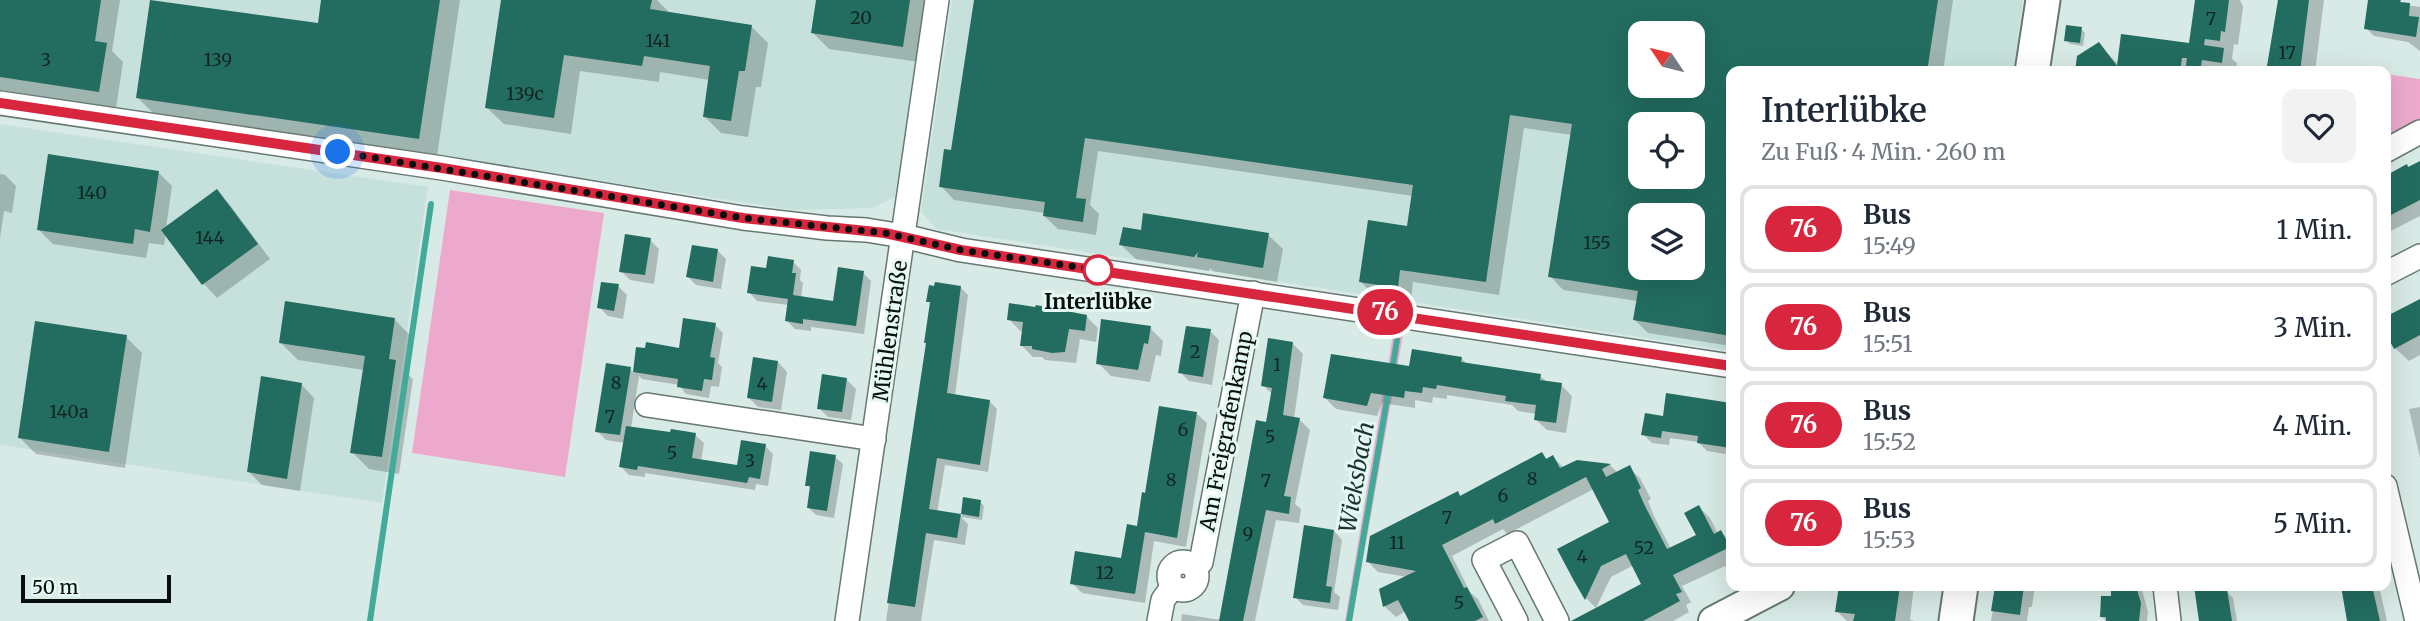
<!DOCTYPE html>
<html lang="de">
<head>
<meta charset="utf-8">
<style>
	body { margin:0; font-family:Merriweather,serif; background:#f2f2f3; color:#1f2937; height:100vh; display:flex; flex-direction:column; font-size:26px; white-space:nowrap }
	* { box-sizing:border-box; margin:0 }
	p { font-size:23px; color:#747a83 }
	.icon { flex:none; width:38px; height:38px; fill:none; stroke:currentColor; stroke-width:2; stroke-linecap:round; stroke-linejoin:round }
	.map { position:relative; flex:1; overflow:hidden }
	.details { position:absolute; left:1726px; top:66px; width:665px; height:525px; display:flex; flex-direction:column; background:#fff; border-radius:14px; box-shadow:0 7px 28px #0002 }
	.details>* { flex:none }
	.badge { padding:0 14px; border-radius:23px; font-size:24px; line-height:46px }
	.needle { width:46px; rotate:305deg }
	.fabs { position:absolute; left:1628px; top:21px; display:grid; gap:14px }
	.fabs a { display:grid; place-items:center; width:77px; height:77px; border-radius:14px; background:#fff; box-shadow:0 7px 28px #0002; font-size:35px }
	.scale { position:absolute; left:21px; bottom:18px; width:150px; box-sizing:border-box; padding-left:7px; border:4px solid #090f0e; border-top:0; font-size:19px; line-height:24px; white-space:nowrap; color:#090f0e; -webkit-text-stroke:5px #e5f8f3; paint-order:stroke }
	.you { position:absolute; width:35px; height:35px; margin:-18px; border:5px solid #fff; border-radius:50%; background:#1a73e8; box-shadow:0 0 0 10px #1a73e833 }
	.map>.badge { position:absolute; translate:-50% -50%; box-shadow:0 0 0 4px #fff }
	.round { display:grid; place-items:center; flex:none; width:74px; height:74px; border-radius:14px; background:#f2f2f3 }
	.summary { display:flex; align-items:center; justify-content:space-between; height:119px; padding:0 35px }
	h1 { font-size:33px; font-weight:600; line-height:52px }
	ul { padding:0; list-style:none }
	li { display:flex; align-items:center; gap:21px; height:88px; margin:0 14px 10px; padding:0 21px; border:4px solid #e0e1e3; border-radius:14px }
	li div { flex:1 }
	li b { display:block; font-size:26px }
	li em { font-style:normal }
	li .badge { min-width:77px; font-weight:700; text-align:center }
	.map>svg:first-child { display:block }
	.built { fill:#c6e1db; fill-rule:evenodd }
	.green { fill:#eda9cc }
	.shadow { fill:#0003; fill-rule:evenodd }
	.lines { fill:none; stroke-linecap:round; stroke-linejoin:round }
	.stream { stroke:#42aa99; stroke-width:6 }
	.building { fill:#236c60; fill-rule:evenodd }
	.minor-casing { stroke:#677773; stroke-width:26 }
	.tertiary-casing { stroke:#677773; stroke-width:32 }
	.secondary-casing { stroke:#677773; stroke-width:37 }
	.minor { stroke:#fff; stroke-width:23 }
	.tertiary { stroke:#fff; stroke-width:28 }
	.secondary { stroke:#fff; stroke-width:33 }
	.line-casing { stroke:#fff; stroke-width:16 }
	.line { stroke:#d7263d; stroke-width:10 }
	.walk { stroke:#090f0e; stroke-width:7; stroke-dasharray:0 12.6 }
	.stop-dot { fill:#fff; stroke:#d7263d; stroke-width:3.5 }
	.labels { text-anchor:middle; dominant-baseline:central; stroke-width:6; stroke-linejoin:round; paint-order:stroke }
	.number-label { font-size:18px; fill:#102622 }
	.stop-label { font-size:21px; font-weight:bold; fill:#090f0e; stroke:#e5f8f3 }
	.street-label { font-size:21px; fill:#090f0e; stroke:#e5f8f3 }
	.water-label { font-size:23px; font-style:italic; fill:#1c332f; stroke:#e5f8f3 }
</style>
</head>
<body>
<div class="map">
<svg width="2420" height="621" viewBox="0 0 2420 621">
	<rect width="100%" height="100%" fill="#d8eae6"/>
	<g class="built">
		<polygon points="0,0 924,0 895,197 872,208 794,210 0,91"/>
		<path d="M952 0H2023L2013 72H1731V351L937 229 921 212ZM1640 33H1692V86H1640ZM1640 124H1692V177H1640ZM1640 215H1692V268H1640Z"/>
		<polygon points="0,124 428,187 382,503 0,445"/>
	</g>
	<g class="green">
		<polygon points="2385,74 2420,79 2420,120 2385,138"/>
		<polygon points="450,190 604,213 565,477 412,453"/>
		<polygon points="1393,334 1403,335 1352,621 1345,621"/>
	</g>
	<g class="shadow">
		<polygon points="0,0 120,0 112,51 123,62 116,108 0,90"/>
		<polygon points="323,0 460,0 437,156 155,115 138,98 319,25"/>
		<polygon points="503,0 657,0 669,12 751,26 768,43 761,87 756,87 748,137 721,133 704,116 710,80 660,72 659,82 580,71 571,134 504,124 487,108"/>
		<polygon points="818,0 928,0 919,62 829,49 813,33"/>
		<path d="M976 0H1953L1943 72H1731V346L1648 333 1635 320 1638 301 1563 290 1550 276 1572 135 1524 128 1499 295 1413 282 1411 300 1374 295 1360 281 1408 228 1413 196 1098 151 1090 205 1099 214 1096 235 1058 229 1044 216 1045 213 954 200 941 186 953 152ZM1640 33H1692V86H1640ZM1640 124H1692V177H1640ZM1640 215H1692V268H1640Z"/>
		<polygon points="2197,0 2240,0 2243,7 2238,45 2234,44 2232,59 2237,63 2236,72 2077,72 2098,44 2119,65 2190,45"/>
		<polygon points="2277,0 2324,0 2315,72 2266,72 2279,3"/>
		<polygon points="2370,0 2420,7 2420,51 2408,42 2374,36 2366,28"/>
		<polygon points="2081,29 2085,33 2083,46 2070,44 2066,40"/>
		<polygon points="2420,168 2420,216 2385,234 2385,179 2408,169"/>
		<polygon points="158,172 172,186 166,228 217,191 230,205 270,259 217,298 204,284 166,233 164,245 149,243 146,258 53,244 39,230"/>
		<polygon points="0,174 5,175 16,186 12,213 4,211 0,238"/>
		<polygon points="1142,232 1268,235 1283,249 1277,282 1213,271 1210,268 1209,271 1136,259 1121,245"/>
		<polygon points="650,240 659,249 654,284 630,280 621,271"/>
		<polygon points="718,251 726,259 721,289 696,285 688,277"/>
		<polygon points="793,262 801,270 800,280 803,283 801,298 835,303 863,273 871,281 864,334 811,327 811,331 795,329 786,320 789,305 757,301 749,292 768,270"/>
		<polygon points="618,286 627,295 623,319 608,316 599,307"/>
		<polygon points="960,287 968,295 955,396 989,401 997,409 988,472 945,465 937,513 962,516 965,499 980,502 984,506 982,520 961,517 968,524 965,545 934,540 921,621 886,621 928,344 932,305 928,301"/>
		<polygon points="2420,301 2420,355 2409,361 2395,348"/>
		<polygon points="1087,317 1098,328 1096,342 1080,339 1076,363 1045,360 1042,357 1033,357 1021,345 1023,331 1020,331 1009,319"/>
		<polygon points="394,319 412,337 406,373 413,379 399,474 369,469 352,452 364,370 298,360 281,343"/>
		<polygon points="715,325 723,333 718,363 722,367 719,387 711,386 709,398 686,394 679,385 642,379 639,376 631,428 695,435 704,443 701,461 738,467 765,446 773,454 768,486 756,484 755,490 645,473 645,477 629,475 621,467 625,443 606,440 597,431 630,369 634,373 638,349 680,350"/>
		<polygon points="1150,328 1163,341 1161,356 1156,355 1150,382 1111,376 1098,363"/>
		<polygon points="1210,331 1219,340 1212,385 1189,381 1180,372"/>
		<polygon points="126,337 142,353 125,468 36,454 20,438"/>
		<polygon points="1293,344 1303,354 1294,419 1299,419 1310,430 1295,504 1301,509 1299,523 1276,520 1255,621 1181,621 1182,614 1221,620 1268,424 1273,395 1263,385"/>
		<polygon points="1461,358 1467,364 1540,376 1548,383 1561,385 1572,396 1566,433 1547,430 1536,420 1537,414 1518,411 1512,405 1447,395 1447,399 1433,397 1432,403 1415,400 1415,408 1382,403 1377,416 1336,409 1325,398 1410,368"/>
		<polygon points="778,362 787,372 781,410 758,407 749,398"/>
		<polygon points="847,380 856,389 851,420 828,417 819,408"/>
		<polygon points="301,384 314,398 300,491 262,485 249,472"/>
		<polygon points="1731,405 1731,455 1707,451 1698,442 1670,438 1669,445 1652,443 1643,434 1665,418"/>
		<polygon points="2420,407 2420,458 2409,409"/>
		<polygon points="1197,414 1207,423 1186,547 1154,541 1145,603 1082,593 1072,583 1123,560 1138,528 1147,495"/>
		<polygon points="1542,454 1548,460 1553,457 1564,468 1577,461 1610,465 1618,473 1629,468 1640,478 1651,499 1648,501 1654,516 1671,549 1699,536 1699,507 1710,518 1718,534 1721,532 1731,542 1731,576 1725,566 1682,586 1691,602 1686,605 1689,612 1673,621 1574,621 1643,584 1634,565 1611,577 1596,608 1587,599 1575,580 1612,523 1594,489 1507,534 1503,529 1452,556 1470,592 1478,599 1489,621 1411,621 1406,611 1396,617 1385,607 1381,590 1407,577 1378,572 1367,561 1457,493 1462,497"/>
		<polygon points="835,457 843,464 834,518 816,515 808,507 811,489 807,485"/>
		<polygon points="1334,531 1342,540 1334,592 1340,597 1338,610 1303,605 1295,597"/>
		<polygon points="1862,586 1914,586 1910,620 1915,621 1847,621 1837,611"/>
		<polygon points="1997,586 2035,586 2032,607 2029,607 2027,621 1991,621"/>
		<polygon points="2113,586 2141,586 2148,612 2147,621 2106,621 2101,616 2113,597"/>
		<polygon points="2196,586 2226,586 2227,592 2233,598 2237,621 2201,621"/>
		<polygon points="2342,586 2379,586 2387,621 2350,621"/>
	</g>
	<g class="lines">
		<g class="stream">
			<polyline points="1392,371 1397,340"/>
			<polyline points="370,621 431,204"/>
			<polyline points="1349,621 1389,388"/>
		</g>
	</g>
	<g class="building">
		<polygon points="0,0 101,0 95,41 107,43 99,92 0,77"/>
		<polygon points="150,0 318,23 321,0 440,0 419,139 136,98"/>
		<polygon points="501,0 652,0 650,9 752,25 745,71 739,71 731,121 703,117 710,66 644,56 642,66 564,55 554,118 485,108"/>
		<polygon points="816,0 910,0 903,47 811,33"/>
		<path d="M974 0H1938L1927 72H1731V336L1633 320 1638 291 1548 277 1572 124 1510 115 1486 282 1400 270 1398 288 1359 282 1368 220 1407 226 1413 185 1085 138 1076 198 1086 199 1083 222 1043 216 1045 202 939 187 944 149 951 150ZM1640 33H1692V86H1640ZM1640 124H1692V177H1640ZM1640 215H1692V268H1640Z"/>
		<polygon points="2195,0 2229,0 2225,32 2221,31 2220,41 2205,39 2204,45 2224,48 2222,63 2202,60 2200,72 2185,72 2187,58 2182,58 2180,72 2147,72 2106,66 2105,72 2075,72 2077,56 2099,42 2117,66 2121,34 2189,43"/>
		<polygon points="2278,0 2309,0 2300,72 2266,72"/>
		<polygon points="2368,0 2401,0 2400,2 2410,3 2409,16 2419,17 2416,37 2364,29"/>
		<polygon points="2066,25 2082,27 2080,43 2064,41"/>
		<polygon points="48,154 159,171 150,232 135,229 133,244 37,230"/>
		<polygon points="2420,161 2420,200 2385,218 2385,176 2407,164 2408,167"/>
		<polygon points="217,189 258,244 202,285 161,230"/>
		<polygon points="1143,213 1269,233 1263,268 1197,257 1198,252 1194,257 1119,245 1123,227 1141,230"/>
		<polygon points="625,234 651,238 645,275 619,272"/>
		<polygon points="692,245 718,249 713,282 686,277"/>
		<polygon points="768,256 794,260 792,273 796,273 793,295 833,301 838,267 864,271 856,326 803,319 803,324 785,321 788,299 747,293 751,266 766,268"/>
		<polygon points="601,282 619,284 614,311 597,308"/>
		<polygon points="935,282 961,286 947,393 990,400 980,465 937,458 929,509 961,514 957,538 926,533 915,607 887,603 926,343 924,343 930,302 926,302 929,285 934,286"/>
		<polygon points="2420,299 2420,335 2394,349 2385,332 2385,317"/>
		<polygon points="285,301 395,318 389,359 396,360 382,457 350,453 365,356 279,343"/>
		<polygon points="1009,303 1035,307 1036,305 1087,315 1085,331 1069,329 1065,352 1052,353 1032,349 1032,346 1020,346 1023,322 1007,320"/>
		<polygon points="683,318 716,323 710,357 715,358 712,380 704,379 702,391 677,387 678,379 633,372 636,347 645,348 646,342 679,348"/>
		<polygon points="1101,319 1151,326 1148,344 1144,343 1138,370 1096,364"/>
		<polygon points="35,321 127,335 109,452 18,438"/>
		<polygon points="1186,326 1211,329 1203,377 1178,373"/>
		<polygon points="1268,338 1293,342 1283,415 1300,418 1284,496 1291,497 1289,514 1266,510 1243,621 1219,621 1256,420 1266,422 1272,388 1261,386"/>
		<polygon points="1412,349 1462,357 1461,362 1541,374 1540,380 1562,383 1556,423 1534,420 1536,405 1505,401 1506,396 1437,385 1436,389 1423,387 1422,393 1405,391 1404,398 1371,393 1367,406 1323,398 1331,354 1409,366"/>
		<polygon points="753,357 778,361 772,402 747,398"/>
		<polygon points="606,363 631,367 620,435 595,432"/>
		<polygon points="822,374 847,378 842,412 817,409"/>
		<polygon points="261,376 302,383 287,479 247,472"/>
		<polygon points="1666,393 1731,403 1731,448 1697,443 1698,436 1662,431 1661,438 1641,435 1645,413 1663,416"/>
		<polygon points="1159,406 1197,412 1177,538 1145,532 1135,594 1070,584 1075,551 1121,558 1127,524 1137,526 1142,492 1145,493"/>
		<polygon points="626,426 670,432 671,429 696,433 692,458 737,465 741,440 766,444 760,479 749,477 747,483 638,466 637,470 619,467"/>
		<polygon points="810,451 836,455 827,511 807,508 810,486 805,486"/>
		<polygon points="1542,452 1546,459 1553,455 1560,468 1577,460 1611,464 1602,469 1606,477 1630,465 1641,488 1638,490 1644,504 1667,549 1696,535 1684,513 1699,505 1714,534 1721,530 1730,547 1673,575 1682,592 1676,594 1680,601 1643,621 1571,621 1641,584 1626,554 1601,566 1585,600 1574,581 1557,549 1609,522 1586,477 1495,524 1493,519 1442,545 1464,588 1467,587 1483,617 1475,621 1409,621 1398,600 1383,607 1379,589 1416,571 1366,562 1370,536 1458,491 1460,496"/>
		<polygon points="963,497 981,500 979,517 961,514"/>
		<polygon points="1304,525 1334,530 1326,586 1332,587 1330,603 1293,598"/>
		<polygon points="1839,586 1900,586 1895,621 1853,621 1855,614 1835,612"/>
		<polygon points="1995,586 2024,586 2020,615 1991,611"/>
		<polygon points="2111,586 2136,586 2141,603 2139,621 2106,621 2106,617 2100,617 2101,596 2111,596"/>
		<polygon points="2194,586 2217,586 2217,591 2227,589 2232,621 2199,621"/>
		<polygon points="2341,586 2372,586 2380,621 2347,621"/>
	</g>
	<g class="lines">
		<defs>
			<g id="minor">
				<polyline points="0,103 442,168 743,218 827,228 866,230 903,236 961,250 1731,366"/>
				<polyline points="2385,151 2420,132"/>
				<polyline points="2385,274 2420,256"/>
				<polyline points="647,405 874,439"/>
				<polyline points="2385,486 2417,621"/>
				<circle cx="1183" cy="576" r="14"/>
				<polyline points="1194,566 1201,562 1253,293"/>
				<polyline points="2165,586 2169,621"/>
				<polyline points="847,621 937,0"/>
				<polyline points="1159,621 1163,600 1173,586"/>
				<polyline points="1516,621 1484,560 1517,543 1557,621"/>
			</g>
			<polyline id="tertiary" points="1713,621 1780,586"/>
			<g id="secondary">
				<polyline points="2032,72 2043,0"/>
				<polyline points="1956,621 1961,586"/>
			</g>
		</defs>
		<use href="#minor" class="minor-casing"/>
		<use href="#tertiary" class="tertiary-casing"/>
		<use href="#secondary" class="secondary-casing"/>
		<use href="#minor" class="minor"/>
		<use href="#tertiary" class="tertiary"/>
		<use href="#secondary" class="secondary"/>
	</g>
	<g class="lines">
		<defs>
			<polyline id="line" points="0,103 442,168 743,218 885,233 961,250 1731,366"/>
		</defs>
		<use href="#line" class="line-casing"/>
		<use href="#line" class="line"/>
		<polyline class="walk" points="338,152 743,218 885,233 961,250 1098,270"/>
	</g>
	<circle class="stop-dot" cx="1098" cy="270" r="14"/>
	<g class="labels">
		<g class="number-label">
			<text x="861" y="17">20</text>
			<text x="2211" y="18">7</text>
			<text x="658" y="40">141</text>
			<text x="2287" y="52">17</text>
			<text x="46" y="59">3</text>
			<text x="218" y="59">139</text>
			<text x="525" y="93">139c</text>
			<text x="92" y="192">140</text>
			<text x="210" y="237">144</text>
			<text x="1597" y="242">155</text>
			<text x="1195" y="351">2</text>
			<text x="1277" y="364">1</text>
			<text x="616" y="382">8</text>
			<text x="762" y="383">4</text>
			<text x="69" y="411">140a</text>
			<text x="610" y="416">7</text>
			<text x="1183" y="429">6</text>
			<text x="1270" y="436">5</text>
			<text x="672" y="452">5</text>
			<text x="750" y="460">3</text>
			<text x="1532" y="478">8</text>
			<text x="1171" y="479">8</text>
			<text x="1266" y="480">7</text>
			<text x="1503" y="495">6</text>
			<text x="1447" y="517">7</text>
			<text x="1248" y="533">9</text>
			<text x="1397" y="542">11</text>
			<text x="1644" y="547">52</text>
			<text x="1582" y="556">4</text>
			<text x="1105" y="572">12</text>
			<text x="1459" y="602">5</text>
		</g>
		<g class="stop-label">
			<text x="1098" y="301">Interlübke</text>
		</g>
		<g class="street-label">
			<text transform="translate(890 331) rotate(-82)">Mühlenstraße</text>
			<text transform="translate(1226 431) rotate(-79)">Am Freigrafenkamp</text>
		</g>
		<g class="water-label">
			<text transform="translate(1356 477) rotate(-80)">Wieksbach</text>
		</g>
	</g>
</svg>
<div class="fabs">
<a><svg class="needle" viewBox="-14 -14 28 28"><path d="M0-13l5 13h-10z" fill="#e53935"/><path d="M0 13l5-13h-10z" fill="#747a83"/></svg></a>
<a><svg class="icon" aria-label="locate" viewBox="0 0 24 24"><circle cx="12" cy="12" r="6"/><path d="M12 2v4M12 18v4M2 12h4M18 12h4"/></svg></a>
<a><svg class="icon" aria-label="layers" viewBox="0 0 24 24"><path d="M12 4l9 5-9 5-9-5zM3 14l9 5 9-5"/></svg></a>
</div>
<div class="scale">50 m</div>
<div class="you" style="left:338px;top:152px"></div>
<b class="badge" style="left:1385px;top:312px;background:#d7263d;color:#fff">76</b>
<section class="details">
<div class="summary"><div><h1>Interlübke</h1><p>Zu Fuß · 4 Min. · 260 m</p></div><a class="round"><svg class="icon" aria-label="heart" viewBox="0 0 24 24"><path d="M12 20l-8-8c-3-5 5-10 8-4 3-6 11-1 8 4z"/></svg></a></div>
<ul>
<li><span class="badge" style="background:#d7263d;color:#fff">76</span><div><b>Bus</b><p>15:49</p></div><em>1 Min.</em></li>
<li><span class="badge" style="background:#d7263d;color:#fff">76</span><div><b>Bus</b><p>15:51</p></div><em>3 Min.</em></li>
<li><span class="badge" style="background:#d7263d;color:#fff">76</span><div><b>Bus</b><p>15:52</p></div><em>4 Min.</em></li>
<li><span class="badge" style="background:#d7263d;color:#fff">76</span><div><b>Bus</b><p>15:53</p></div><em>5 Min.</em></li>
</ul>
</section>
</div>
</body>
</html>
